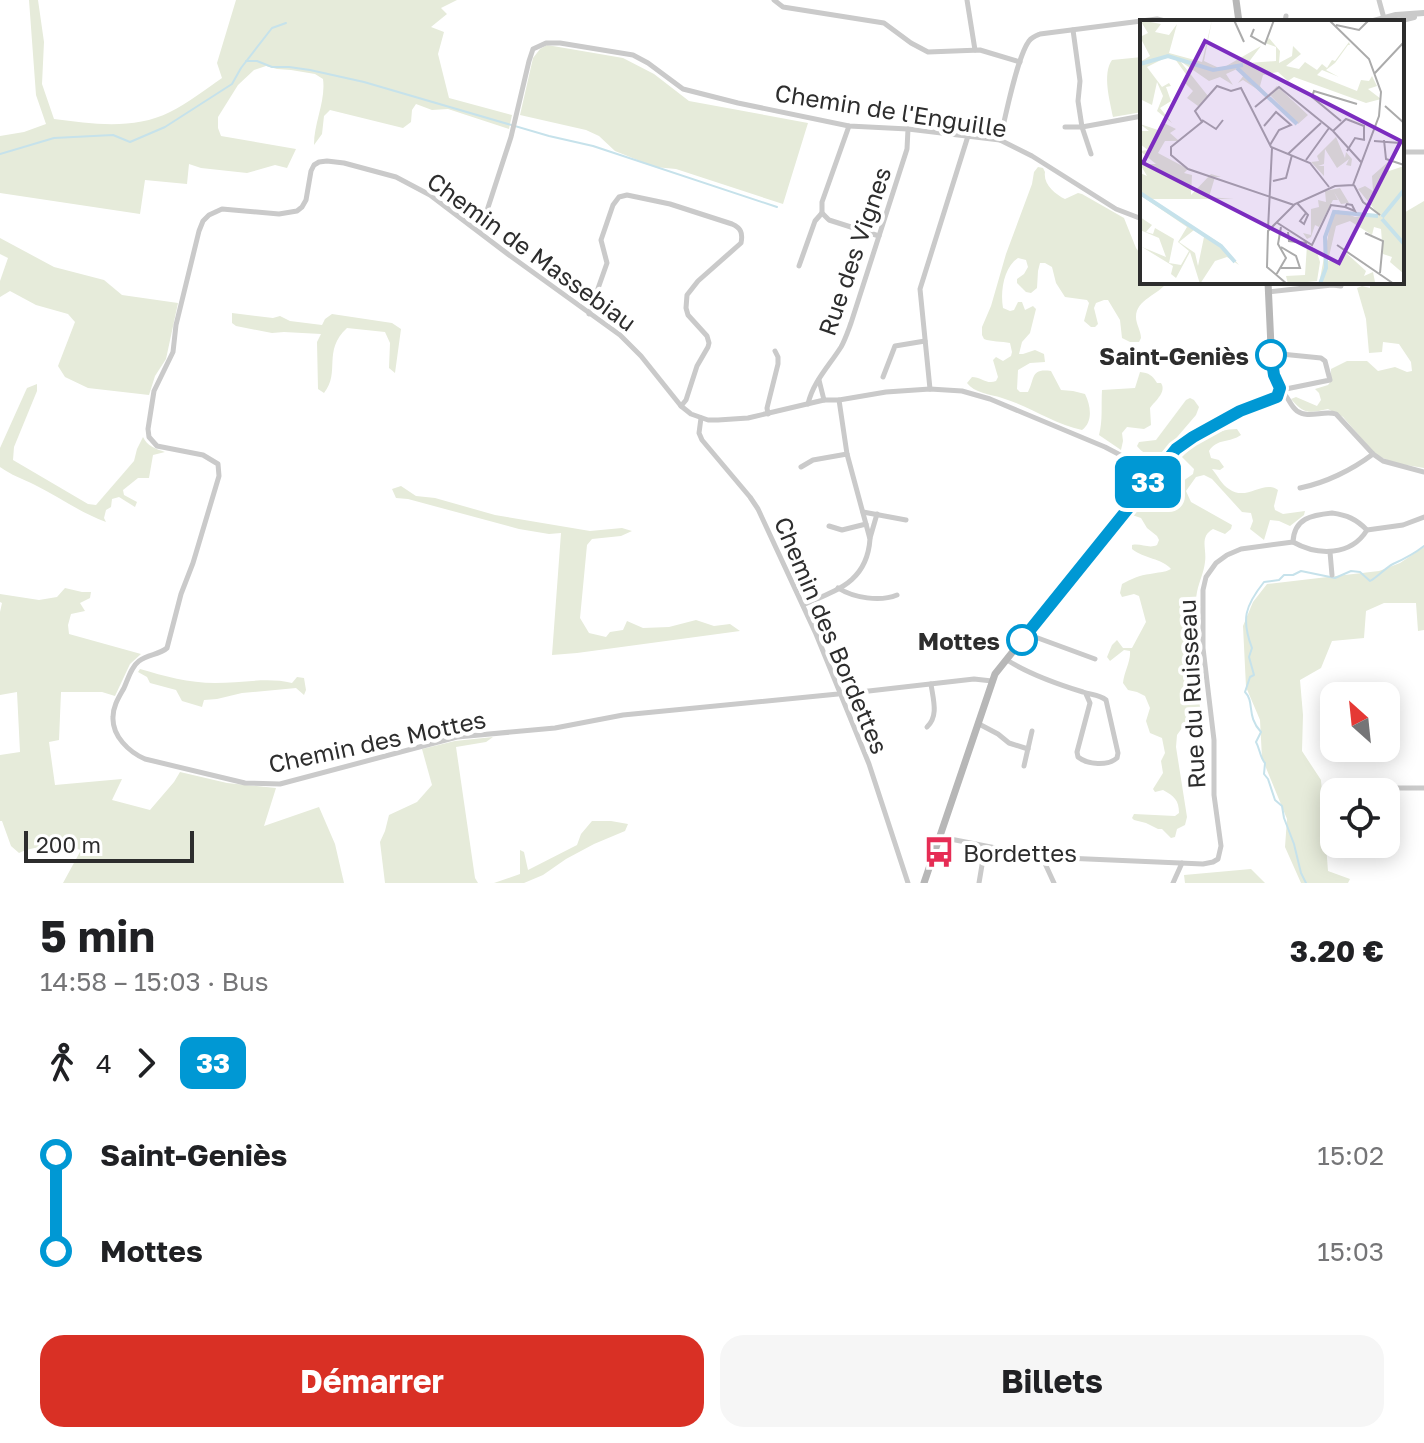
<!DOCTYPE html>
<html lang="fr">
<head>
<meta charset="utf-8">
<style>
	body { margin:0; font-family:"Golos Text",sans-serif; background:#f6f6f6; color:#202124; height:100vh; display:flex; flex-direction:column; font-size:30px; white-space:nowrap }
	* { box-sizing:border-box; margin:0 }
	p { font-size:26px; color:#757577 }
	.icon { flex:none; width:44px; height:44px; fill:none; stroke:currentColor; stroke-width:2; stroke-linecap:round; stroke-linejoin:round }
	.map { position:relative; height:883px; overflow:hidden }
	.drawer { display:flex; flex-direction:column; background:#fff; flex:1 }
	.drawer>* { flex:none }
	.badge { padding:0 16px; border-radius:12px; font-size:28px; line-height:52px }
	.needle { width:52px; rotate:333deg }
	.buttons { position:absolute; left:1320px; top:682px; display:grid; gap:16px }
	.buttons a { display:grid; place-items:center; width:80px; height:80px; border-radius:16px; background:#fff; box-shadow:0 4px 20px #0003; font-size:40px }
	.scale { position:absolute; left:24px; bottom:20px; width:170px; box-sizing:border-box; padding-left:8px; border:4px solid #2d2d2d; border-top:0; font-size:22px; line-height:28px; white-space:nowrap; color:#2d2d2d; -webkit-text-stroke:6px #fff; paint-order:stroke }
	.map>.badge { position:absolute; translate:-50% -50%; box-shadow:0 0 0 4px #fff }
	.legs { display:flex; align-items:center; gap:12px; height:88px; padding:0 40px; font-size:26px }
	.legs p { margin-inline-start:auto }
	.head { display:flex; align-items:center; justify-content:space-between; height:136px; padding:0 40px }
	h1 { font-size:44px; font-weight:700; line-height:60px }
	.cta { display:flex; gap:16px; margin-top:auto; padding:16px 40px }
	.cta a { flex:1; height:92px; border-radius:24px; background:#d93025; color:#fff; font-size:32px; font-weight:700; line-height:92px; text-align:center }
	.cta a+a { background:#f6f6f6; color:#202124 }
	ul { padding:0 40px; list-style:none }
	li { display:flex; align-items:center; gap:28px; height:96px; font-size:30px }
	li i { display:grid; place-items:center; width:12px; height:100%; margin:0 10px; background:currentColor }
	li i::after { content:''; width:20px; height:20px; margin:-10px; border:6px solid; border-radius:50%; background:#fff }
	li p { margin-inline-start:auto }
	li:first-child i { background:linear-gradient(#0000 50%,currentColor 0) }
	li:last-child i { background:linear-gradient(currentColor 50%,#0000 0) }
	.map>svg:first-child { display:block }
	.green { fill:#e6ebda }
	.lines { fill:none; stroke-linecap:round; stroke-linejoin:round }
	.stream { stroke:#c6e2eb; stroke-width:2 }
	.minor { stroke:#cacaca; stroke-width:5 }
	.tertiary { stroke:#cacaca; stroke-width:6 }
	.secondary { stroke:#b7b7b7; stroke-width:7 }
	.line-1-casing { stroke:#fff; stroke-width:18 }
	.line-1 { stroke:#0098d4; stroke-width:12 }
	.stop-1-dot { fill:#fff; stroke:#0098d4; stroke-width:4 }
	.labels { text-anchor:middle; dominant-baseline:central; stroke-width:8; stroke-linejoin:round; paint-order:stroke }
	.street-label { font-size:24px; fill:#2d2d2d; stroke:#fff }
	.stop-label { font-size:24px; font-weight:bold; fill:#2d2d2d; stroke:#fff; text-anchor:end }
	.poi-label { font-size:24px; fill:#2d2d2d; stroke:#fff; text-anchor:start }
	.inset-river { fill:none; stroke:#c6e2eb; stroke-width:4 }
	.inset-road { fill:none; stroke:#ababab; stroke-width:2 }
	.view { fill:#7b2cbf; fill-opacity:0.15; stroke:#7b2cbf; stroke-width:4 }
	.inset-edge { fill:none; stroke:#2d2d2d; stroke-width:4 }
</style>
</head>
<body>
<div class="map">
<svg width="1424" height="883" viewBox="0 0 1424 883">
	<rect width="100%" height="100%" fill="#fff"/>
	<g class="green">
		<path d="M29 0H38L44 42 42 84 54 119C93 124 134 130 170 112 188 103 206 89 222 78L217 63 236 0H457L441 8 447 14 431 27 444 32 438 54 449 98 512 115 509 129 448 109 432 110 416 104 412 110 411 122 403 128 330 110 324 116 322 134 314 145C314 122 326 101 323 79L315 74 291 70 277 69 266 66 254 70 238 85 218 117V128L221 136 296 149 287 168 275 165 247 173 201 168 189 164 187 184 145 180 140 214 0 193V136L24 132 46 124 36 95Z"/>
		<polygon points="547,45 623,58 654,74 689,101 808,123 783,204 676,169 655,167 615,151 599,136 586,130 520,115 533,58 540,49"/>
		<path d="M1142 57V112L1113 117C1110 101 1102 74 1112 60Z"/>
		<path d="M1038 167 1043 168 1045 172C1043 184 1055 194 1065 199L1078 193 1082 194 1124 218 1136 248 1142 256V282H1167C1159 295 1136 299 1136 317 1136 324 1141 331 1141 338L1139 342H1130L1122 338 1120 320 1108 300H1104L1096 303 1094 308 1098 324 1095 327H1091L1084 321 1089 303 1087 300 1065 297 1056 283 1052 267 1045 263H1040L1038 271 1037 288 1031 293 1026 292 1017 283V279L1024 274 1028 267 1026 260 1018 258C1004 267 1000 291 1003 308L1010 311 1014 310 1018 302H1022L1025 310 1033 306 1036 309 1030 333 1022 342 1019 354H1023L1035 350 1044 354 1045 362 1030 363 1018 370 1017 389 1020 392H1028C1035 379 1030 368 1051 371L1061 390 1073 391 1085 394C1091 406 1093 422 1082 430 1054 424 1029 406 1002 398 990 394 974 393 967 383L972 377C981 377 987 385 996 381L998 377 993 360 996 357 1003 361 1011 356 1012 352 1010 343C1002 341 991 342 984 339L982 335V327L991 306 1006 254 1032 184 1034 172Z"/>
		<path d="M1424 201V468L1394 463 1376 455 1343 417 1328 409C1310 413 1304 415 1291 399L1296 397 1317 406 1321 400 1319 393 1315 389 1328 385 1331 381V369L1347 361H1367L1378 371 1395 367 1407 372 1412 371 1411 362 1399 344 1383 342 1382 352 1369 353 1366 319 1357 288 1362 286 1370 288V282H1402V214Z"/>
		<polygon points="0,238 54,267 104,280 122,295 178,303 166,359 155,376 149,395 88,388 65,377 58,366 75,322 68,314 36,305 10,291 0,297 0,281 8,258 0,254"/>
		<path d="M232 313 273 318 280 316 290 321 322 325 325 319 332 314 392 323 401 329 395 373 389 368 390 343 385 332 347 328C322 351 341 372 324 393L318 389 317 342 321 334 284 332 272 333 236 326 232 323Z"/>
		<path d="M1140 372C1149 373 1152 375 1157 383H1161C1167 392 1155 401 1150 408L1151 425 1144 429 1127 427 1122 433 1123 441 1121 450 1099 435C1103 420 1101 406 1102 390L1135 388Z"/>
		<path d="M37 384V391L14 447 13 460 88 504 96 505 134 461 137 449 143 437C147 446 156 449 165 452L153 455 149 478H138L123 490 124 495 137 502 135 507 119 497 112 499 111 507 106 510 104 518 106 522C81 513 59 497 35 485 23 479 11 475 0 467V448L27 388Z"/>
		<path d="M1190 398 1194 400 1199 407 1196 415 1160 457C1152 458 1142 453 1137 446L1139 442 1156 440 1186 400Z"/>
		<path d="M1237 429 1241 435C1230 443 1217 438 1209 451L1211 458 1219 460 1224 467 1220 470 1212 469C1218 476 1222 485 1229 489 1247 502 1263 479 1278 490L1274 506 1275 510 1283 514 1305 511 1304 515 1290 526 1279 521 1270 520 1264 540 1250 529 1253 521 1251 513 1242 512 1212 479 1204 475 1196 477 1186 491 1191 502 1232 525 1231 529 1225 534 1213 529C1199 537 1207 548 1205 562 1204 572 1199 582 1197 592 1189 632 1198 694 1204 735L1196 736 1182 728 1177 735 1176 747 1187 817 1185 825 1177 829 1175 837 1171 838 1162 829H1158L1146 823 1134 820 1132 818 1134 814 1175 816 1179 813C1179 800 1174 796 1163 790L1155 792 1153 789 1163 773 1161 761 1165 753 1162 738 1150 733 1146 721 1150 708 1145 696 1137 692 1128 690 1123 683C1124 672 1131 661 1130 651L1124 650 1110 661 1107 657 1112 645 1117 640 1123 648H1132L1146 622 1139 596 1134 594 1122 597 1120 593 1122 584C1131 579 1140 575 1150 574 1158 572 1164 573 1171 569 1162 558 1144 559 1132 549V545C1141 543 1149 549 1157 545L1159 540 1157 536 1147 528 1141 518 1132 515C1131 508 1137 499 1144 494L1152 502 1164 501 1169 494 1168 490 1160 486 1158 482 1162 480 1183 481 1193 474 1194 469 1182 457C1197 442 1215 429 1237 429Z"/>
		<polygon points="401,486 416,496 435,498 495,515 590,531 622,528 632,531 621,536 592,539 587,545 580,618 589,633 606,637 610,632 623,630 627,621 643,628 669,627 696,620 714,626 730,624 740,631 577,653 552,655 561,533 549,534 519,529 408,499 396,498 392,489"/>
		<polygon points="1424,547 1424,630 1418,631 1416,603 1384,603 1366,611 1364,638 1332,641 1321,668 1300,680 1303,715 1302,751 1321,780 1328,871 1350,879 1348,883 1301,883 1285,847 1287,819 1262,758 1260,720 1246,687 1243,626 1253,602 1267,584 1379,571 1400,563"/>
		<path d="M65 588 82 592H91L90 598 80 603 85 611 71 614 68 625 69 634 141 654 130 664 115 696 102 692H61L59 740 49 742 55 785 122 779 112 800 150 810 174 782 180 772 227 783 276 788 264 826 319 807 335 844 344 883H63L81 850C65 845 34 845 19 853L11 846 2 821H0V755L20 752 17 692 0 695V612L2 603 0 602V594L39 600 57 597Z"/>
		<path d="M140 669C164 676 189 683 215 683 240 683 268 677 292 683L297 677 304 678 306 690 304 695 296 688 242 693 217 699 204 700 202 707 182 701 176 690 150 683 147 677 138 672Z"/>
		<polygon points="493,737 486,742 456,747 475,878 478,883 385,883 380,842 385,831 389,815 417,802 432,785 422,749 455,741"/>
		<polygon points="592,821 611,821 628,824 625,831 594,844 566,859 543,875 524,883 494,883 520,874 520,850 524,852 528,870 577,845 581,834"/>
		<polygon points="1251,869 1265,883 1185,883 1184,875"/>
	</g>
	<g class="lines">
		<g class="stream">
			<polyline points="246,61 257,61 272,67 289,67 310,70 364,82 549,136 593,146 777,207"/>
			<polyline points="0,154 54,138 113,135 130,142 165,127 232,84 241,68 272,28 286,23"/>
			<path d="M1306 883 1301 873 1294 844 1284 818 1282 806 1275 800 1268 779 1264 774 1265 763C1260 758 1260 749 1256 742L1261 732C1246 716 1255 702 1245 692L1250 677 1254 675 1249 657 1252 648C1241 619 1245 606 1264 582L1279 580 1284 575H1293L1301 571 1335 578 1351 571 1360 572 1370 581C1379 576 1385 568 1393 564 1404 559 1414 554 1424 546"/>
		</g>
		<g class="minor">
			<polyline points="774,0 783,7 884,23 911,43 928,52 980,50 1020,62"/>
			<polyline points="967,0 975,50"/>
			<polyline points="1379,0 1385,22"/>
			<polyline points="1285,22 1286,16"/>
			<polyline points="1073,30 1080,81 1078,101 1082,127 1091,154"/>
			<polyline points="849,126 822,202 822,213 829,220 879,236"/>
			<polyline points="1065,127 1082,127 1142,116"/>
			<path d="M1000 140C1005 118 1017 57 1029 41 1032 37 1035 36 1040 34L1157 19 1169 22"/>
			<polyline points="1402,152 1424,152"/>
			<polyline points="480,232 511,137 529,61 533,49 546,43 560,43 633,55 648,63 683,89 738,103 849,126 908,129 1000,140 1032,156 1116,209 1142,219"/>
			<polyline points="799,266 815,221 822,213"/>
			<polyline points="1268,292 1332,285 1341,286"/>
			<path d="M589 314 607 263 601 240 613 205 619 197 627 195 670 204 732 224C741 228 743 233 741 243L698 281 687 295 686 308 688 315 707 336 709 343 708 347 697 366 686 400 681 406"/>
			<polyline points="1271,353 1321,358 1325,361 1330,380 1281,390"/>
			<polyline points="883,377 895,346 925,341"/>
			<polyline points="819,380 824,400"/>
			<polyline points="930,389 920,289 968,136"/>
			<path d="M1280 390C1289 396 1289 405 1297 411 1308 419 1324 410 1336 414L1373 454 1383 461 1424 472"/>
			<path d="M808 404C813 382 829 366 841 347 845 340 848 331 851 323L907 149 908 129"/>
			<polyline points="768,414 767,408 778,364 778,357 775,351"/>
			<polyline points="701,418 699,433 702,440 750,497 758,509 816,634 843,700 869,764 908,883"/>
			<polyline points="801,467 813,460 847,454"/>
			<path d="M1300 488C1325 483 1352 470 1373 454"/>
			<polyline points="863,512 906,520"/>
			<path d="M1332 513C1347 515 1356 519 1367 530 1351 556 1318 556 1293 542 1294 518 1312 515 1332 513Z"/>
			<polyline points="829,526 842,530 866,524"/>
			<polyline points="1367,530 1403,525 1424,517"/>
			<polyline points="870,538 877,514"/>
			<polyline points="1330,552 1332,575"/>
			<path d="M838 588C854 598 880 602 897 595"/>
			<path d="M803 605C837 590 867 582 870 539L847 454 839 400"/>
			<polyline points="1027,634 1095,659"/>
			<path d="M1007 660C1029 674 1057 684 1083 692 1091 695 1099 694 1106 700L1118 753 1117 758C1108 766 1088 765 1078 757L1077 752 1090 703 1086 694"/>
			<path d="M992 681 974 679 860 692H843L838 694 623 715 555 728 457 737 280 784 245 783 145 759C129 752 112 736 113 717 113 706 119 697 124 688 128 679 131 667 139 661 148 654 159 655 167 648L181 594 193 563 219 476 218 464 203 455 157 446 149 437 148 429 154 391 173 352 176 325 199 231 203 221 209 215 222 209 279 214 297 211 302 207 306 200 311 171 314 165 319 162 327 161 344 163 396 177 430 195 509 255 620 335 641 356 681 406 691 414 708 420H718L748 418 824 400H839L886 392 930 389 962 391 990 399 1105 447 1126 458 1150 479"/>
			<polyline points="979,724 998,734 1009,743 1028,749"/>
			<path d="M927 727C939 716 933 699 931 684"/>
			<polyline points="1024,766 1032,731"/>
			<polyline points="1359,784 1380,788 1424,788"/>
			<polyline points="940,837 1042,857 1203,864 1213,862 1218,859 1221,846 1214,795 1214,740 1203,648 1203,590 1206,577 1216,563 1227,555 1241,549 1293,542"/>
			<polyline points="1042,857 1054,883"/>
			<polyline points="979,883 985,847"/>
			<polyline points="1173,883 1182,863"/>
		</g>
		<g class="tertiary">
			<polyline points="1370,22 1396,15 1424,13"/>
			<polyline points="1394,22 1414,17"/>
		</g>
		<g class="secondary">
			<polyline points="1236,0 1239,22"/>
			<polyline points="924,883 995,674 1150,479 1169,456 1183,443 1240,411 1274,399 1280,393 1280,388 1272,368 1268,282"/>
		</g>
	</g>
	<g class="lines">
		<defs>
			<polyline id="line-1" points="1022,640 1176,449 1193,437 1240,411 1277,397 1280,388 1274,375 1271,355"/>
		</defs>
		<use href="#line-1" class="line-1-casing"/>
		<use href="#line-1" class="line-1"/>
	</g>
	<defs>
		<symbol id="bus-bare" viewBox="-9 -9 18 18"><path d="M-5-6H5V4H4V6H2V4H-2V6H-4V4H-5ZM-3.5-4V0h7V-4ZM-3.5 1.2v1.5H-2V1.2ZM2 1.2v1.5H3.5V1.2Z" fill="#e62d55" stroke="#fff" stroke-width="2.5" paint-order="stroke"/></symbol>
	</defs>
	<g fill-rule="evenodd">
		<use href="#bus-bare" x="917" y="830" width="44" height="44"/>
	</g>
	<g class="stop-1-dot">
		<circle cx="1271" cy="355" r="14"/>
		<circle cx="1022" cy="640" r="14"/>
	</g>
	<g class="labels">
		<g class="street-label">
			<text transform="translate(891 110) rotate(9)">Chemin de l'Enguille</text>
			<text transform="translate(532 251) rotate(36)">Chemin de Massebiau</text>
			<text transform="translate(854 251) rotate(-71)">Rue des Vignes</text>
			<text transform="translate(832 635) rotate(67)">Chemin des Bordettes</text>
			<text transform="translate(1191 694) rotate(-93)">Rue du Ruisseau</text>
			<text transform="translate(377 741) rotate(-12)">Chemin des Mottes</text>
		</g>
		<g class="stop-label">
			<text x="1249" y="355">Saint-Geniès</text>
			<text x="1000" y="640">Mottes</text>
		</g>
		<g class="poi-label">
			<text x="963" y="852">Bordettes</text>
		</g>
	</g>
	<g transform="translate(1140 20)">
		<rect width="264" height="264" fill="#fff"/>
		<path d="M0 0 21 4 15 12 29 15 37 4 29 33 62 42 72 0 64 41 81 49 121 26 108 43 136 41V27L125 23 129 18 140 31 139 43 152 36 153 26 161 34 146 46 159 49 165 42 177 50 182 44 187 48 192 40 195 41 209 22 210 25H208L195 43 186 50 199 57 182 50 177 55 217 71 221 60 229 61 232 56 237 66 228 69 241 79 226 83 154 57 148 61 138 52 123 55 120 66 126 75 103 60 98 63 104 55 97 49 86 54 93 65 80 57 69 61 40 41 68 76 58 86 47 78 53 71 44 62 48 57 35 39 27 37 7 47 22 67 29 63 31 66 26 67 31 81 20 88 32 103 17 91 23 76 17 62 12 85 0 79V42L10 36 0 17 8 13ZM137 66 168 95 158 104 129 74ZM22 102 36 109 30 113 39 121H25L18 133 48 149 44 153 52 155 51 175 71 154 81 157H75L69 177 94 179H9L81 224 99 245 87 237 75 241 60 264 50 232 36 258 31 254 33 246 2 227 26 237 19 218 0 210V197L12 205 6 212 13 214 15 208 34 219 29 243 41 245 49 231 38 222 47 207 0 175V153L7 156 0 144H16L0 131 8 130 0 124V111H9L0 104 18 110ZM54 210 64 217 58 246 55 233 39 222ZM196 117 205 138 206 132 212 139 211 146 206 145 209 139 197 148 185 129 184 144 178 146H184V156L171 142 179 141 177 136ZM248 142 249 151 264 146V254L250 242 252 237 243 234 241 209 234 207 232 215 210 201 196 206 188 241H199L204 231 226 251 224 256 233 252 235 262 245 264H179L192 195 198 190 215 197 239 195 218 169 225 166 233 171 232 156ZM200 168 209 183 201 184 194 172 198 180H193L179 207 175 205 171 217 167 219 163 213 171 215V189L179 187 178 180 186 182 185 171ZM167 225 176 229 180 242 177 261 148 264 146 256 165 255Z" fill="#e6ebda" fill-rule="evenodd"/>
		<path class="inset-river" d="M0 44 28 36 73 50 103 45M97 48 157 104M0 173 81 226 95 242M242 197 264 170M242 199 264 224M180 264 186 248 185 217 194 192 238 196"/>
		<path class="inset-road" d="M8 0H53M94 0 104 22M196 5 219 10 229 0M114 9 111 16 125 24 134 0M234 54 264 22M245 86 264 103M115 87 139 67 193 111 221 142M62 100 76 109 83 100M201 101 172 77 174 71 217 84M124 106 136 92 151 105 139 110 130 125M193 111 206 99 224 106V120M244 120 246 139 264 145M234 121 260 123M207 131 215 118 225 120M148 134 181 103M166 140 189 108M133 161 146 158 152 135M214 165 223 182 240 195M157 183 168 195 164 204 160 201 166 193M154 185 48 149 31 135V127L62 102 55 91 77 66 91 71 101 68 131 127 170 143 189 167M212 185 215 191 205 187 207 184ZM136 202 172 225 191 185 205 187M128 209 132 128M148 212 149 221 167 223M225 213 243 221 240 253M197 225 254 264M141 248H160L156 236 141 227M136 255 146 238 138 224 141 207M147 264 127 247 128 211 155 184 195 166 213 165 239 96 241 72 229 39 189 0"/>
		<path class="view" d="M65 21 261 121 199 243 3 143Z"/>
		<rect width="264" height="264" class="inset-edge"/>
	</g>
</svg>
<div class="buttons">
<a><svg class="needle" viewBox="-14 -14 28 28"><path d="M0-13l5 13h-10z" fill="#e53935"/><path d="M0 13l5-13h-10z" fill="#757577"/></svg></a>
<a><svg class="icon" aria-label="locate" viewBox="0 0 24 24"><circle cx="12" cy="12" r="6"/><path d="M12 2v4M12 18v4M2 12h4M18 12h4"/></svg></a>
</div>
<div class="scale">200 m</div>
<b class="badge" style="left:1148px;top:482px;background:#0098d4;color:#fff">33</b>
</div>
<section class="drawer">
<div class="head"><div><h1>5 min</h1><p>14:58 – 15:03 · Bus</p></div><b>3.20 €</b></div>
<div class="legs"><svg class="icon" aria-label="walk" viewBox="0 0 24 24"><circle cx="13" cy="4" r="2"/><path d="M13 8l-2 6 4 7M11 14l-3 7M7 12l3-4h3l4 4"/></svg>4<svg class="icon" aria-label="forward" viewBox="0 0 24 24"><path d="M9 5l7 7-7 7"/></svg><b class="badge" style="background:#0098d4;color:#fff">33</b></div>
<ul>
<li><i style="color:#0098d4"></i><b>Saint-Geniès</b><p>15:02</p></li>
<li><i style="color:#0098d4"></i><b>Mottes</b><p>15:03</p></li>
</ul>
<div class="cta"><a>Démarrer</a><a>Billets</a></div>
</section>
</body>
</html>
